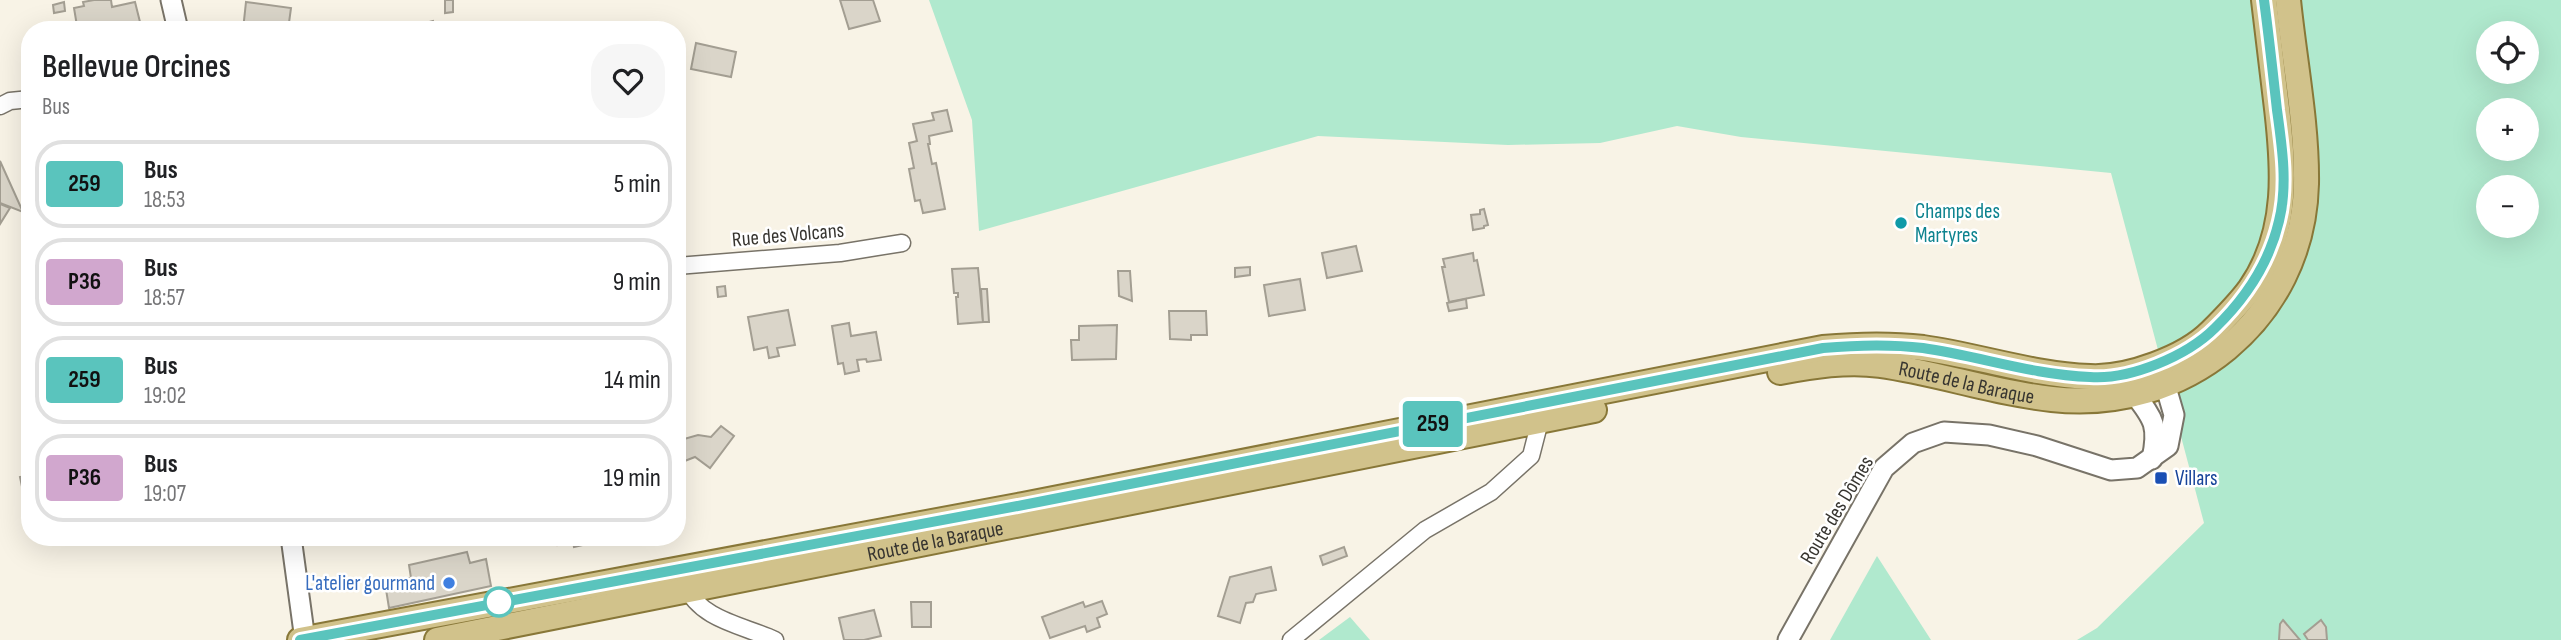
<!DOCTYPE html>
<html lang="en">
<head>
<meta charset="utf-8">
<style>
	body { margin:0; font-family:"Sofia Sans Condensed",sans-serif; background:#f6f6f6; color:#202124; height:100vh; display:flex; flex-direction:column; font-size:26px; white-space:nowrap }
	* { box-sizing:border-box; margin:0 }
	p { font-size:23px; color:#757577 }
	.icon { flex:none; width:38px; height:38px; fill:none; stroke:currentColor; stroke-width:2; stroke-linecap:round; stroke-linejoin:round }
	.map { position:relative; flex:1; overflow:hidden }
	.panel { position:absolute; left:21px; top:21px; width:665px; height:525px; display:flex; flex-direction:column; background:#fff; border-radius:28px; box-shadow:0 7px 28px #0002 }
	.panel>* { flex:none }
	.badge { padding:0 14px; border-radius:5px; font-size:24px; line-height:46px }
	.buttons { position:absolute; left:2476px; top:21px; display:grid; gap:14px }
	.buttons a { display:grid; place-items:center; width:63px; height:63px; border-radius:50%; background:#fff; box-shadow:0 7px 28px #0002; font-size:35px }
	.map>.badge { position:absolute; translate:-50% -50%; box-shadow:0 0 0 4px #fff }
	.round { display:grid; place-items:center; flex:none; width:74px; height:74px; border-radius:28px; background:#f6f6f6 }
	.summary { display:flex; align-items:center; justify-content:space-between; height:119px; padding:0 21px }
	h1 { font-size:33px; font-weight:600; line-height:52px }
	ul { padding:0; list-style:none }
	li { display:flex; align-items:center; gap:21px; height:88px; margin:0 14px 10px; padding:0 7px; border:4px solid #e0e0e0; border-radius:28px }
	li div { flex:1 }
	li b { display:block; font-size:26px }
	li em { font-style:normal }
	li .badge { min-width:77px; font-weight:700; text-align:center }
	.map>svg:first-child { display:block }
	.green { fill:#b0e9ce; fill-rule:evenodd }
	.building { fill:#dad5c9; stroke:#a39e92; stroke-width:2 }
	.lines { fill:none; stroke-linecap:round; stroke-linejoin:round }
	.minor-casing { stroke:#787368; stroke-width:19 }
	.tertiary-casing { stroke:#787368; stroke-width:23 }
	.primary-casing { stroke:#887738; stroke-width:28 }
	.minor { stroke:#fff; stroke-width:16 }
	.tertiary { stroke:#fff; stroke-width:19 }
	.primary { stroke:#d1c28b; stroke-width:24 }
	.line-casing { stroke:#fff; stroke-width:16 }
	.line { stroke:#5ac4bd; stroke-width:10 }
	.culture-dot { fill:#0f9aa8; stroke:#fff; stroke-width:2.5 }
	.transit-dot { fill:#1a4fb4; stroke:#fff; stroke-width:2.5 }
	.shop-dot { fill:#3f7fe0; stroke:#fff; stroke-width:2.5 }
	.stop-dot { fill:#fff; stroke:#5ac4bd; stroke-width:3.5 }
	.labels { text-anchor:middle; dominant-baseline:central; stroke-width:5; stroke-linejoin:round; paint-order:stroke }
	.culture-label { font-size:21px; fill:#0d838f; stroke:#fff; text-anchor:start }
	.street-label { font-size:21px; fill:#373530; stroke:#fff }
	.transit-label { font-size:21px; fill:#164399; stroke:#fff; text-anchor:start }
	.shop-label { font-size:21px; fill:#366cbe; stroke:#fff; text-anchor:end }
</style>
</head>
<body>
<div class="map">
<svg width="2561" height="640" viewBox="0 0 2561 640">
	<rect width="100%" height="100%" fill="#f8f3e6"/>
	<g class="green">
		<path d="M929 0H2561V640H2077L2097 628 2204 523 2111 173 1741 137 1677 126 1600 143 1508 145 1318 136 979 231 972 120ZM2488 33H2527V72H2488ZM2488 110H2527V149H2488ZM2488 187H2527V226H2488Z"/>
		<polygon points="1877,556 1931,640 1830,640"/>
		<polygon points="1350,617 1370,640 1319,640"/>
	</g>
	<g class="building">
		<polygon points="94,0 111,0 112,7 135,2 140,22 117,27 118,30 89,30 88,24 77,26 74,8 84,6 83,2"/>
		<polygon points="445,0 453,0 453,12 445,13"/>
		<polygon points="840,0 873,0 880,21 849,29"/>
		<polygon points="64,2 65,11 54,13 53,5"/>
		<polygon points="246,2 291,8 288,30 243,30"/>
		<polygon points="433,21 435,30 399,30"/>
		<polygon points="696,43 736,52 731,77 691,69"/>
		<polygon points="947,110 952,131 929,136 930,144 928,144 932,164 936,163 945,209 923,213 920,200 915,201 909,169 914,168 909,143 917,141 913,124 934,120 932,113"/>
		<polygon points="0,161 23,212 0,203"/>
		<polygon points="0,204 10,208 0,224"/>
		<polygon points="1484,209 1488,225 1484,226 1484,228 1473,230 1471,215 1480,214 1480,210"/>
		<polygon points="1356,246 1362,271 1327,278 1322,253"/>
		<polygon points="1473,253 1474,261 1477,260 1484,295 1449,302 1442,267 1445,267 1443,259"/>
		<polygon points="1250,267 1250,275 1235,277 1235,268"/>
		<polygon points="978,268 983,322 958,324 956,297 958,297 958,293 954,293 952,269"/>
		<polygon points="1118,271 1130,271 1132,301 1119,296"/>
		<polygon points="1300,279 1305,310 1269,316 1264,285"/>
		<polygon points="725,286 726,296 718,297 717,287"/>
		<polygon points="981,289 987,289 989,322 983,322"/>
		<polygon points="1466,299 1467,308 1449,311 1447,303"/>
		<polygon points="788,310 795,345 777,348 779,356 769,358 767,347 754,350 748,317"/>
		<polygon points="1169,311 1206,311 1207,335 1191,335 1191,340 1170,339"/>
		<polygon points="849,323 851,336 876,332 881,360 867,362 866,359 857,360 859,371 845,374 843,363 838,364 832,326"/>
		<polygon points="1117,325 1116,359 1072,360 1071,340 1079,340 1079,326"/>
		<polygon points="721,426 734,436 710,468 695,457 677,464 677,441 698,435 711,437"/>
		<polygon points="30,475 30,505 26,506 20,477"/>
		<polygon points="392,537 418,537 418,542 392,543"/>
		<polygon points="560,537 585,537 587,544 574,547 573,542 558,545"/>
		<polygon points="1344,547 1347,556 1323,565 1320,556"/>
		<polygon points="467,552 470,563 486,559 491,586 389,608 385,583 411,578 409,565"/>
		<polygon points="1271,567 1276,590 1256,594 1253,602 1246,603 1240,623 1218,616 1230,577"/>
		<polygon points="1102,601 1107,614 1097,618 1100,627 1087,632 1085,626 1050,638 1042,617 1083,602 1085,607"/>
		<polygon points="911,602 931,602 931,627 912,627"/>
		<polygon points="874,610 881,636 864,640 844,640 839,618"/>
		<polygon points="2283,620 2300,640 2279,640 2280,624"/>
		<polygon points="2321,620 2326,627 2327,640 2308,640 2304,634"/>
	</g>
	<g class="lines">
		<defs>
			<g id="minor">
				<polyline points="0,106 10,101 30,99"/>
				<polyline points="677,266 840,253 902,243"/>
				<path d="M685 585C701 621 743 625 775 640"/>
				<polyline points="1291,640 1425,530 1491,492 1531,456 1540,421 1539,413"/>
			</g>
			<g id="tertiary">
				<polyline points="171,0 178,30"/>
				<path d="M2145 388 2135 395C2154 419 2159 427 2152 459"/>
				<polyline points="291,537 305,640"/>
				<polyline points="1788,640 1884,468 1913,443 1944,432 1989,435 2037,446 2111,470 2137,468 2168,446 2174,415 2163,377 2157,376"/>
			</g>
			<g id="primary">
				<path id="s1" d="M1780 372C1812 366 1848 360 1880 365 1938 373 1994 393 2052 399 2183 414 2303 320 2306 184 2307 124 2294 60 2288 0"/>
				<path d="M300 640 1023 505 1823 348C1857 345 1889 344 1923 348 1979 356 2033 375 2090 377 2127 379 2185 358 2211 332 2225 318 2239 304 2250 289 2290 232 2284 165 2276 100 2272 67 2268 33 2264 0"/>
				<path id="s2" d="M437 640 1594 410"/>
			</g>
		</defs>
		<use href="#minor" class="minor-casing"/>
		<use href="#tertiary" class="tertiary-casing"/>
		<use href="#primary" class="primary-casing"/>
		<use href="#minor" class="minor"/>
		<use href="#tertiary" class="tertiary"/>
		<use href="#primary" class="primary"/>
	</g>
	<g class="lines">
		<defs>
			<path id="line" d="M300 640 1023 505 1823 348C1857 345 1889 344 1923 348 1979 356 2033 375 2090 377 2130 380 2187 356 2215 328 2246 298 2269 264 2279 221 2288 185 2282 146 2277 110 2273 74 2269 37 2264 0"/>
		</defs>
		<use href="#line" class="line-casing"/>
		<use href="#line" class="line"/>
	</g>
	<circle class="culture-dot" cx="1901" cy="223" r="7"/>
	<rect class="transit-dot" x="2154" y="471" width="14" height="14" rx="3.5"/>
	<circle class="shop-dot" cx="449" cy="583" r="7"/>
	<circle class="stop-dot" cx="499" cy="602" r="14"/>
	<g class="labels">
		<g class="culture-label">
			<text x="1915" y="211">Champs des<tspan x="1915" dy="24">Martyres</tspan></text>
		</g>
		<g class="street-label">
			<text transform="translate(788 235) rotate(-5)">Rue des Volcans</text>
			<text stroke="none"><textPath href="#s1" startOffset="189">Route de la Baraque</textPath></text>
			<text transform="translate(1837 510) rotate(-59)">Route des Dômes</text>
			<text stroke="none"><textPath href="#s2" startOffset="508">Route de la Baraque</textPath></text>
		</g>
		<g class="transit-label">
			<text x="2175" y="478">Villars</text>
		</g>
		<g class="shop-label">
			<text x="435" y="583">L'atelier gourmand</text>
		</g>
	</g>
</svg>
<div class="buttons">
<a><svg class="icon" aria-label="locate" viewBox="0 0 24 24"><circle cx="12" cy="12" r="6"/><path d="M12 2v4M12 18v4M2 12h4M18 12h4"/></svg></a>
<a>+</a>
<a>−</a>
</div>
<b class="badge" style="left:1433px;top:424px;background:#5ac4bd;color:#111">259</b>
<section class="panel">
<div class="summary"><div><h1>Bellevue Orcines</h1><p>Bus</p></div><a class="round"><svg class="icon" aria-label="heart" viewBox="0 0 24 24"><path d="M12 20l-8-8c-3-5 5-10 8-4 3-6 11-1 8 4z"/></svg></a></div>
<ul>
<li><span class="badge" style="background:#5ac4bd;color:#111">259</span><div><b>Bus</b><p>18:53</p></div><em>5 min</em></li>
<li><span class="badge" style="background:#d1a7ce;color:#111">P36</span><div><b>Bus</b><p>18:57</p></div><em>9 min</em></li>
<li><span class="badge" style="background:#5ac4bd;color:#111">259</span><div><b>Bus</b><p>19:02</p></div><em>14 min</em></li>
<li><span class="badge" style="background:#d1a7ce;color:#111">P36</span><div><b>Bus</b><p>19:07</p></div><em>19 min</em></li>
</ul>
</section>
</div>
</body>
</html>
